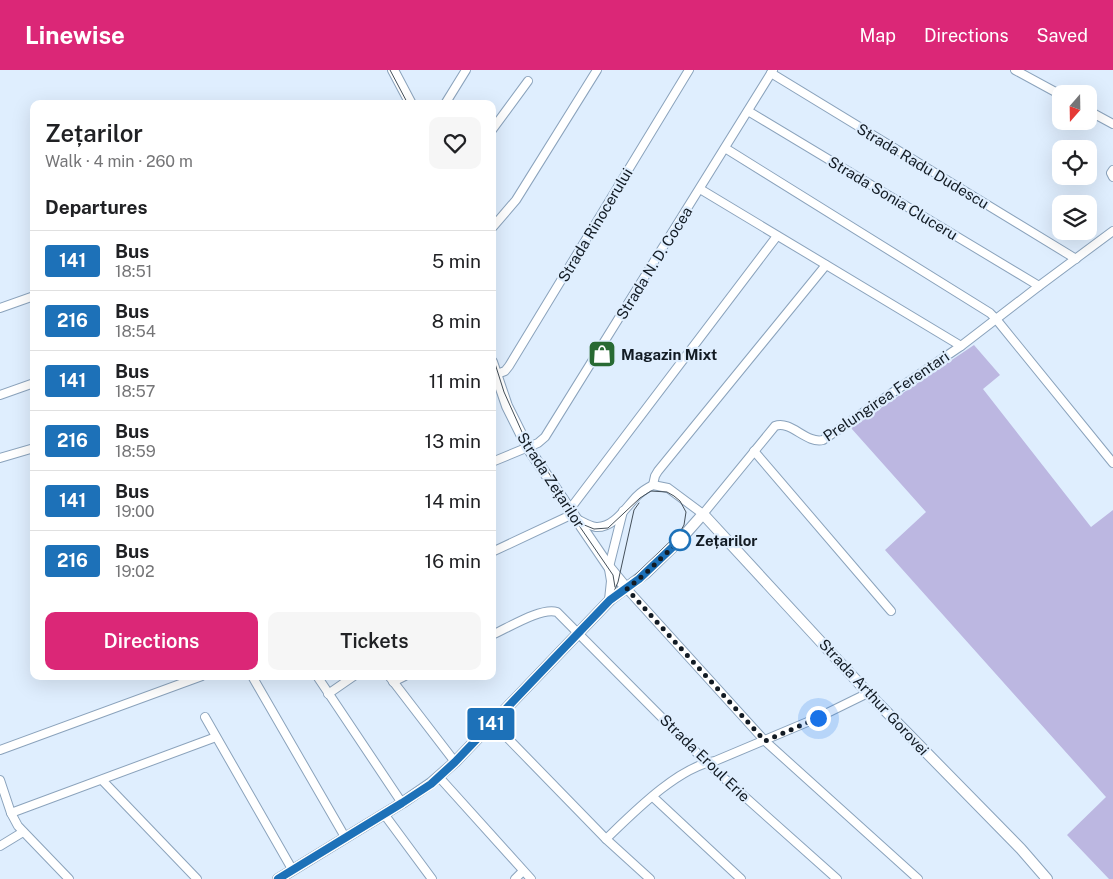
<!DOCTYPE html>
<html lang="en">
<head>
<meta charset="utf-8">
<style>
	body { margin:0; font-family:"Public Sans",sans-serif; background:#f6f6f6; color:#202124; height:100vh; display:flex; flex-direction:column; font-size:19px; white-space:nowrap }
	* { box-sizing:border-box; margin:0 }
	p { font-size:16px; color:#757577 }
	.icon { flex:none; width:28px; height:28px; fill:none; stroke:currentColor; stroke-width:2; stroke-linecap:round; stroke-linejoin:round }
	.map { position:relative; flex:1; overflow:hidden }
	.panel { position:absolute; left:30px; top:30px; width:466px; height:580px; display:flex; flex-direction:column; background:#fff; border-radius:10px; box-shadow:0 5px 20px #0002 }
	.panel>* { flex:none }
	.badge { padding:0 10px; border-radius:4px; font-size:18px; line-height:32px }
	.needle { width:32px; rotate:200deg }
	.tools { position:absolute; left:1052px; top:15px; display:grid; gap:10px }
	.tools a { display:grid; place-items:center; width:45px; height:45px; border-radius:10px; background:#fff; box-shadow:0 5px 20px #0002; font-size:25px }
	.you { position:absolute; width:25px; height:25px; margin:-12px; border:4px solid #fff; border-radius:50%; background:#1a73e8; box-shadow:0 0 0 8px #1a73e833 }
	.map>.badge { position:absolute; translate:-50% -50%; box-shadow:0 0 0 2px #fff }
	h2 { padding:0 15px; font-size:19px; line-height:45px }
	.round { display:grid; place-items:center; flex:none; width:52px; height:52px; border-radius:10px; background:#f6f6f6 }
	.overview { display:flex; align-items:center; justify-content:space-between; height:85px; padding:0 15px }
	h1 { font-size:24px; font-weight:600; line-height:38px }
	.cta { display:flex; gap:10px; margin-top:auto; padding:10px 15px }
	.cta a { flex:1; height:58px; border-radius:10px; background:#db2777; color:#fff; font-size:20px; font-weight:600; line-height:58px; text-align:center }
	.cta a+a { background:#f6f6f6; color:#202124 }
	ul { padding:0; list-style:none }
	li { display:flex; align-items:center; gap:15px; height:60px; padding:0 15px; border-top:1px solid #e0e0e0 }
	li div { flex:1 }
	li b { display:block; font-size:19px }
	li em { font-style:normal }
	li .badge { min-width:55px; font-weight:700; text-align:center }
	header { display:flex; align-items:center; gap:30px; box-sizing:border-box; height:70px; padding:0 25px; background:#db2777; color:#fff }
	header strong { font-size:24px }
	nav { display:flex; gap:28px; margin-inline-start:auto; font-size:18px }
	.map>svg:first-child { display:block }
	.green { fill:#bcb7e1 }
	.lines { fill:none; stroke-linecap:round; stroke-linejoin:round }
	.street-casing { stroke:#8ba3bc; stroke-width:10 }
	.secondary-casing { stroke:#8ba3bc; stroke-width:12 }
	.street { stroke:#fff; stroke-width:8 }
	.secondary { stroke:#fff; stroke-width:10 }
	.tram { stroke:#444f59; stroke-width:1 }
	.line-casing { stroke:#fff; stroke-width:11 }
	.line { stroke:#1d71b8; stroke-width:8 }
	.walk { stroke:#121b24; stroke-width:5; stroke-dasharray:0 9 }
	.stop-dot { fill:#fff; stroke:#1d71b8; stroke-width:2.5 }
	.labels { text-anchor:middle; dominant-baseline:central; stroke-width:4.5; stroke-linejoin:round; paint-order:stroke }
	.street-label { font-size:15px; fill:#121b24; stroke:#dfeefe }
	.poi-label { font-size:15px; font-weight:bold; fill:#121b24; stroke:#dfeefe; text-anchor:start }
	.stop-label { font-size:15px; font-weight:bold; fill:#121b24; stroke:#dfeefe; text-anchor:start }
</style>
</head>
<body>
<header>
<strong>Linewise</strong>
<nav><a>Map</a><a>Directions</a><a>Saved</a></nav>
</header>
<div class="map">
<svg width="1113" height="809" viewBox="0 0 1113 809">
	<rect width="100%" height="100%" fill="#dfeefe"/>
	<polygon class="green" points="974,275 1000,305 983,319 1091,457 1113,440 1113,809 1109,809 1067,765 1106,727 885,480 926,442 851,358"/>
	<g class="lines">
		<defs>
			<g id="street">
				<polyline points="1015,0 1061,25"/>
				<polyline points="771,3 1076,189"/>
				<polyline points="445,34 466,0"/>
				<polyline points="748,41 1039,216"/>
				<polyline points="1089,41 1113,54"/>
				<polyline points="492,60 528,11"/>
				<polyline points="725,78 990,243 996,249 1113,393"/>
				<polyline points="1113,100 1111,103 1113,107"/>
				<polyline points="700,119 961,276"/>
				<polyline points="492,158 516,130 597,0"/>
				<polyline points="0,238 34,226"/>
				<polyline points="492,306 505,301 509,296 689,0"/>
				<polyline points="0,325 34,313"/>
				<polyline points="754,381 891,541"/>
				<polyline points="0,388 34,378"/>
				<polyline points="492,392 538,373 545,367 773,0"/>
				<polyline points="653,415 655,406 658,401 826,195"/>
				<polyline points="570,439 777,166"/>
				<path d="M577 449C583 452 589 456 596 457 614 458 626 437 637 426 642 421 647 418 653 415L668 418 703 444 775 356C791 350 806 374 823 370L961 276 1039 216 1113 161"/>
				<polyline points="492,482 573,444"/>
				<polyline points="609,497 623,441"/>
				<polyline points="627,519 765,671 918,809"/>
				<path d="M492 565C508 558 541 537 557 542L707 693 837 809"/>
				<polyline points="252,606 345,767"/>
				<polyline points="317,606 402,733"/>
				<polyline points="389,606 455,692"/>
				<polyline points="393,612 405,606"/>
				<polyline points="328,624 354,606"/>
				<polyline points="205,647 292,799"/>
				<polyline points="493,653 606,769 650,809"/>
				<polyline points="0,680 202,606"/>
				<polyline points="439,707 531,809"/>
				<polyline points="0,710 11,743 18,756 69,809"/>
				<polyline points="102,710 197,809"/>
				<polyline points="653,727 741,809"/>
				<polyline points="11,743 216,667"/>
				<polyline points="384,744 432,809"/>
				<path d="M606 769C633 743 678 697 715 691L817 648 868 623"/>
				<polyline points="0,776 23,762"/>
				<polyline points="515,809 523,801"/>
			</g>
			<g id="secondary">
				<polyline points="393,0 411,34"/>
				<polyline points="492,292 507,336 528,378 609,497 627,519"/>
				<polyline points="610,530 612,511 610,499"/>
				<polyline points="278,809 402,733 431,713 455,692 610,530 646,503 680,470 703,444 868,623 1021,779 1047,809"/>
			</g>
		</defs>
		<use href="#street" class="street-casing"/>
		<use href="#secondary" class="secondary-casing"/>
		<use href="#street" class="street"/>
		<use href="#secondary" class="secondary"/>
		<g class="tram">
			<polyline points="390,0 408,34"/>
			<polyline points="578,454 613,505 615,517"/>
			<polyline points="613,524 618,512 634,440 639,433"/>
			<polyline points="282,809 404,734 441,709 494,655 635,505 680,462 684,455 686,442 680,431 674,426 667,422 651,421 640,428 608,458 594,459 582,454 522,362 504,322 492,284"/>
		</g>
	</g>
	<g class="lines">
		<defs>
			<polyline id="line" points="278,809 402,733 431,714 455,692 610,530 639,509 680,470"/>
		</defs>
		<use href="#line" class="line-casing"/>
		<use href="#line" class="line"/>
		<polyline class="walk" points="680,470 646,503 627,519 765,671 818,648"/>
	</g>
	<defs>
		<symbol id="shop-square" viewBox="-11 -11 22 22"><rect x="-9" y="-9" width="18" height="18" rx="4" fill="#286a33" stroke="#dfeefe"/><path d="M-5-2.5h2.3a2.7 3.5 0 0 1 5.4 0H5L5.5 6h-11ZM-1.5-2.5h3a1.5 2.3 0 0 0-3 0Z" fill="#fff"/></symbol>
	</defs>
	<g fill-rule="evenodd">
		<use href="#shop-square" x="586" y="268" width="32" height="32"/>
	</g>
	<circle class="stop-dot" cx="680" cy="470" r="10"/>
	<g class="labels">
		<g class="street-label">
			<text transform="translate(923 96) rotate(31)">Strada Radu Dudescu</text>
			<text transform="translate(893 128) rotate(31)">Strada Sonia Cluceru</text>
			<text transform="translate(595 155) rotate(-59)">Strada Rinocerului</text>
			<text transform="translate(654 193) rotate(-58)">Strada N. D. Cocea</text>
			<text transform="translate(886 326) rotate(-34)">Prelungirea Ferentari</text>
			<text transform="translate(551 410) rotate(57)">Strada Zețarilor</text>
			<text transform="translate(874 627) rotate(47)">Strada Arthur Gorovei</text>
			<text transform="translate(705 688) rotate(44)">Strada Eroul Erie</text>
		</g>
		<g class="poi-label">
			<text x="621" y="284">Magazin Mixt</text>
		</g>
		<g class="stop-label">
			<text x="695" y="470">Zețarilor</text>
		</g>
	</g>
</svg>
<div class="tools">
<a><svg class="needle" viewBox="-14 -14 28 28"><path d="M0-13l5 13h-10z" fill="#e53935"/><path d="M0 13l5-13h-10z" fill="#757577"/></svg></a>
<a><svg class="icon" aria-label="locate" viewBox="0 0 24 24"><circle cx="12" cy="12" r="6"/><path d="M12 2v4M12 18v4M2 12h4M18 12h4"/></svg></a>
<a><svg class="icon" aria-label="layers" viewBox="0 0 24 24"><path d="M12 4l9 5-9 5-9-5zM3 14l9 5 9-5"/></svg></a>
</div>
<div class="you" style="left:818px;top:648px"></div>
<b class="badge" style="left:491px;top:654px;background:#1d71b8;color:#fff">141</b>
<section class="panel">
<div class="overview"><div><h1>Zețarilor</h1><p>Walk · 4 min · 260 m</p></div><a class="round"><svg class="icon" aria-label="heart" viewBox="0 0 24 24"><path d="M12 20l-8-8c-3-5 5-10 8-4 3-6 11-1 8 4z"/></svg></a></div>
<h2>Departures</h2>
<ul>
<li><span class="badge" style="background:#1d71b8;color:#fff">141</span><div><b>Bus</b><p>18:51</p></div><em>5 min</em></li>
<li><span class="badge" style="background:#1d71b8;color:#fff">216</span><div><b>Bus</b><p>18:54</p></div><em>8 min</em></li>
<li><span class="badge" style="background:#1d71b8;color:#fff">141</span><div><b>Bus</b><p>18:57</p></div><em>11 min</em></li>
<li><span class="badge" style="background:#1d71b8;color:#fff">216</span><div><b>Bus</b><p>18:59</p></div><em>13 min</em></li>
<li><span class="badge" style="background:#1d71b8;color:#fff">141</span><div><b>Bus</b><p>19:00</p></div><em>14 min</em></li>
<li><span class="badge" style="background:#1d71b8;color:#fff">216</span><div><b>Bus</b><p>19:02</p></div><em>16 min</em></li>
</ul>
<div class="cta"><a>Directions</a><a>Tickets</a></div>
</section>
</div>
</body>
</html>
